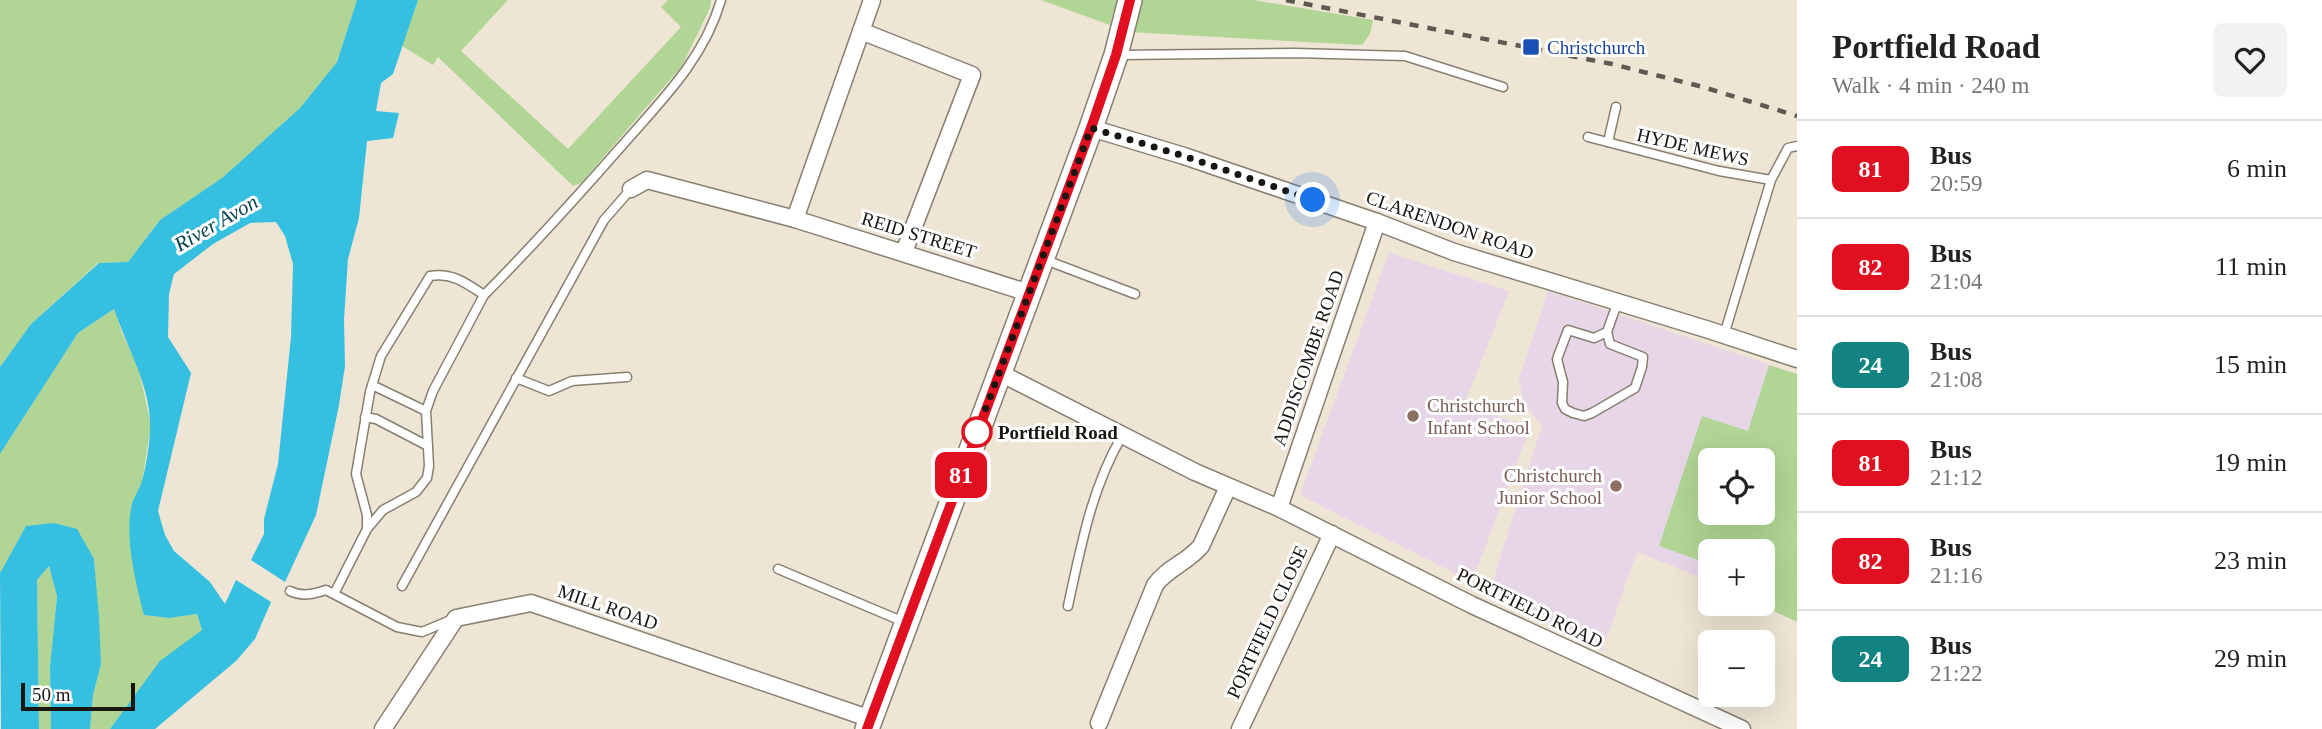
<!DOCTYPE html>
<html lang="en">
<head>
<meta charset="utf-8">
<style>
	body { margin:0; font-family:Georgia,serif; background:#f2f2f2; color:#222; height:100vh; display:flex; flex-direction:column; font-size:26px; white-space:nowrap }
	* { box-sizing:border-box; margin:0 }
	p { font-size:23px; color:#767676 }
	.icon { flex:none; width:38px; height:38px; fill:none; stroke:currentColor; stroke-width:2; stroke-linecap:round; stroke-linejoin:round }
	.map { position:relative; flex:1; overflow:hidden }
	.panel { display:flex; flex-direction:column; background:#fff; width:525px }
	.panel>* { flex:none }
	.badge { padding:0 14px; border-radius:10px; font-size:24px; line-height:46px }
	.tools { position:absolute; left:1698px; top:448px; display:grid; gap:14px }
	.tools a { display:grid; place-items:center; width:77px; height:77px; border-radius:10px; background:#fff; box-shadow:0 7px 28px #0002; font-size:35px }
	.scale { position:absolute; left:21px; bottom:18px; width:114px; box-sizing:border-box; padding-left:7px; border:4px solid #191611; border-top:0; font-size:19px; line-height:24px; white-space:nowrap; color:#191611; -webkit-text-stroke:5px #fff; paint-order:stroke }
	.you { position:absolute; width:35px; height:35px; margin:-18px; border:5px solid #fff; border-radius:50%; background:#1a73e8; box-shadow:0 0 0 10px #1a73e833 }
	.map>.badge { position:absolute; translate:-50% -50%; box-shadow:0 0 0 4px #fff }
	.round { display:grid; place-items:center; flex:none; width:74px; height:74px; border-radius:10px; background:#f2f2f2 }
	.headline { display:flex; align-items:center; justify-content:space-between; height:119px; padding:0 35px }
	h1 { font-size:33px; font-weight:600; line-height:52px }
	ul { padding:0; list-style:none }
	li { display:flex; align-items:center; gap:21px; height:98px; padding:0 35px; border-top:2px solid #e0e0e0 }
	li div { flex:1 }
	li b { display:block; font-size:26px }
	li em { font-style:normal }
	li .badge { min-width:77px; font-weight:700; text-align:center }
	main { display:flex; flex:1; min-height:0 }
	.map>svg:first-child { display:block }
	.education { fill:#e7d6e8; fill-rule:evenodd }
	.green { fill:#b1d594; fill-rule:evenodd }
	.water { fill:#35bfe0 }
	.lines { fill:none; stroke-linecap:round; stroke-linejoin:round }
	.lane-casing { stroke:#887f70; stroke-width:11 }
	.street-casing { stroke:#887f70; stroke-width:19 }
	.secondary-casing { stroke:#887f70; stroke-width:26 }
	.lane { stroke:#fff; stroke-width:8 }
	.street { stroke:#fff; stroke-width:16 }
	.secondary { stroke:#fff; stroke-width:23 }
	.rail { stroke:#5e5951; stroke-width:4.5; stroke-dasharray:9 9; stroke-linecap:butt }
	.line-casing { stroke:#fff; stroke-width:16 }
	.line { stroke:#e01021; stroke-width:10 }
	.walk { stroke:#191611; stroke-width:7; stroke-dasharray:0 12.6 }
	.transit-dot { fill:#1a4fb4; stroke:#fff; stroke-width:2.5 }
	.education-dot { fill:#8d6e63; stroke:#fff; stroke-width:2.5 }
	.stop-dot { fill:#fff; stroke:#e01021; stroke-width:3.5 }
	.labels { text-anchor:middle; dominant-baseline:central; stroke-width:6; stroke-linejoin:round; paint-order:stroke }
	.transit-label { font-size:19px; fill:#164399; stroke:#fff; text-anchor:start }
	.street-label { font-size:19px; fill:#191611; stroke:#fff }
	.education-label { font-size:19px; fill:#785e54; stroke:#fff; text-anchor:start }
	.stop-label { font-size:19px; font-weight:bold; fill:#191611; stroke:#fff; text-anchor:start }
	.water-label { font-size:21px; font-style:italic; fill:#064350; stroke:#fff }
</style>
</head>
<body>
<main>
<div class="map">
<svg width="1797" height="729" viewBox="0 0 1797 729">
	<rect width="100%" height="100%" fill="#eee5d5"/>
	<g class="education">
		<polygon points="1389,253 1509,291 1464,405 1530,427 1472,582 1300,495"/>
		<path d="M1548 291 1797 374V622L1759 604H1762V551H1710V581L1637 552 1602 651 1489 593 1542 426 1523 402 1519 378ZM1710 460H1762V513H1710Z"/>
	</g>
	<g class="green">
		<polygon points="0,0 357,0 337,62 300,108 222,178 160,220 128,262 98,263 31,324 0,367"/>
		<polygon points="418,0 508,0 461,51 568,149 681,27 661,7 668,0 711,0 710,8 682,66 581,183 573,186 438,57 433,65 402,46"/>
		<polygon points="1041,0 1117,0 1110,25"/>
		<polygon points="1140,0 1253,0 1373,20 1370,34 1362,45 1128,32"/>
		<path d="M114 309 122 333 138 366 151 425 142 482 132 505 130 537 144 615 169 618 197 614 202 630C168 658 137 693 110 729H90L93 695 101 664 94 559 26 526 0 573V454L78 333Z"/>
		<path d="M1769 365 1797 374V622L1759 604H1762V551H1710V564L1659 546 1702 416 1748 431ZM1710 460H1762V513H1710Z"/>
		<polygon points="49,566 57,596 50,667 51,729 39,729 37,580"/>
	</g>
	<g class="water">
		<path d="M357 0H418L393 74 381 83 376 111 399 113 393 138 367 141 359 218 348 259 344 319 345 366 339 405 316 515 285 582 251 560 264 534V519L278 464 291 337 293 264 285 236 276 222 250 223 213 244 174 274 169 294 168 337 191 373 158 511 165 535 174 551 210 582 225 604 236 580 271 602 255 639 236 661 155 729H110L160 661 202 630 197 614 169 618 144 615C136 584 124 536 132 504 134 497 138 491 141 484 146 468 150 444 150 426 151 387 126 345 114 309L78 333 0 454V367L31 324 99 263 128 262 160 220 222 178 300 108 337 62Z"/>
		<polygon points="54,523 77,529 94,559 99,618 101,664 93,695 90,729 51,729 50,667 57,596 49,566 37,580 39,729 1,729 0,573 26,526"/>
	</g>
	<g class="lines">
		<defs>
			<g id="lane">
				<polyline points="1119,55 1295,53 1405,56 1503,87"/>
				<polyline points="1588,137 1719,171 1771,180 1788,148 1797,146"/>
				<polyline points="1608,142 1616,107"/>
				<polyline points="1043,259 1135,294"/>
				<path d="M484 295C531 248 575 199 619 149 659 103 704 60 721 0"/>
				<polyline points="1607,332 1594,338 1568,330 1557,359 1563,382 1562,403 1565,409 1573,413 1584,416 1592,413 1635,388 1642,367 1643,357 1610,344 1607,332 1618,301"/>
				<polyline points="1724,335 1771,180"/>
				<polyline points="516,378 549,391 572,381 627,377"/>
				<polyline points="372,385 426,411"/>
				<polyline points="365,417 376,419 428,446"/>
				<polyline points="778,569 904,622"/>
				<polyline points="402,586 604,220 631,189"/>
				<path d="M290 591C302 597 314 594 326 590L397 627 422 632 453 619"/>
				<path d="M334 594 367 529 383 510 416 492 427 478 429 466 426 411 433 391 484 295C466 283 452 272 430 276L381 356 370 392 356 474 367 515V529"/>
				<path d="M1068 606C1081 547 1091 489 1122 436"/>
			</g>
			<g id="street">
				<polyline points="861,31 972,75 904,252"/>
				<polyline points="1091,128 1184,156 1377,222 1454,252 1709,330 1797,359"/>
				<polyline points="631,189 647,180 795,219 1029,293"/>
				<polyline points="795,219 872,0"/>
				<polyline points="1000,373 1195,472 1279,508 1472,605 1742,729"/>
				<polyline points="1279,508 1377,222"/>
				<path d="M1099 723 1155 585C1167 568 1188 562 1201 546L1228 487"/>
				<polyline points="383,729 456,618 531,603 871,719"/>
				<polyline points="1240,729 1332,534"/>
			</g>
			<polyline id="secondary" points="867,729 1091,128 1116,55 1130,0"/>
		</defs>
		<use href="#lane" class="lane-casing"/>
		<use href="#street" class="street-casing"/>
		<use href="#secondary" class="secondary-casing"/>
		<use href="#lane" class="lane"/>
		<use href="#street" class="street"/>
		<use href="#secondary" class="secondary"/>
		<polyline class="rail" points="1286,0 1612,64 1703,87 1797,116"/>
	</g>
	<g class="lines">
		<defs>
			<polyline id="line" points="867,729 1091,128 1116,55 1130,0"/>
		</defs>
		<use href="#line" class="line-casing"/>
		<use href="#line" class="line"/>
		<polyline class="walk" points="977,432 1091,128 1184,156 1313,200"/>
	</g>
	<rect class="transit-dot" x="1522" y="38" width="18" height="18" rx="3.5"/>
	<g class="education-dot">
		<circle cx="1413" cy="416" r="7"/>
		<circle cx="1616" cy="486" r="7"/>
	</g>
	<circle class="stop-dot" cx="977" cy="432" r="14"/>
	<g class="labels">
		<g class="transit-label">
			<text x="1547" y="47">Christchurch</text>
		</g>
		<g class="street-label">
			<text transform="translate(1693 147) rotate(13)">HYDE MEWS</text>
			<text transform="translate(1450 225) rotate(19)">CLARENDON ROAD</text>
			<text transform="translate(919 235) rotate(17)">REID STREET</text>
			<text transform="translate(1308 358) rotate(-71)">ADDISCOMBE ROAD</text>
			<text transform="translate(608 607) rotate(19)">MILL ROAD</text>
			<text transform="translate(1530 608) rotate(26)">PORTFIELD ROAD</text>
			<text transform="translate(1267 622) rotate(-65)">PORTFIELD CLOSE</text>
		</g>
		<g class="education-label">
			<text x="1427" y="405">Christchurch<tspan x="1427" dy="22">Infant School</tspan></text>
			<text x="1602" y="475" text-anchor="end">Christchurch<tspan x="1602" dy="22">Junior School</tspan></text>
		</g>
		<g class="stop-label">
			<text x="998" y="432">Portfield Road</text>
		</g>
		<g class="water-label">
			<text transform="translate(216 223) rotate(-30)">River Avon</text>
		</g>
	</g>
</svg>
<div class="tools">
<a><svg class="icon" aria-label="locate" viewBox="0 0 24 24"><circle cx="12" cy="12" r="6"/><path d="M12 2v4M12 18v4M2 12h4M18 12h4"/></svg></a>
<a>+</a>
<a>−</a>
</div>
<div class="scale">50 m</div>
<div class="you" style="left:1313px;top:200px"></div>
<b class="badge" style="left:961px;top:475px;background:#e01021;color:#fff">81</b>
</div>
<section class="panel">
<div class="headline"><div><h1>Portfield Road</h1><p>Walk · 4 min · 240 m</p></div><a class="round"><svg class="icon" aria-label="heart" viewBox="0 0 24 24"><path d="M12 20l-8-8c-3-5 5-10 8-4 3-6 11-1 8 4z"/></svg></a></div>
<ul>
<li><span class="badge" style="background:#e01021;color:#fff">81</span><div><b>Bus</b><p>20:59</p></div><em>6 min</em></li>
<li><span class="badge" style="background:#e01021;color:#fff">82</span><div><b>Bus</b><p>21:04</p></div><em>11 min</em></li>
<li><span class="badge" style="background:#128380;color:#fff">24</span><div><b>Bus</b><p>21:08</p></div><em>15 min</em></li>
<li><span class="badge" style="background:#e01021;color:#fff">81</span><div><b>Bus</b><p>21:12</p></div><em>19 min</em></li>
<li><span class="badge" style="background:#e01021;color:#fff">82</span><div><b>Bus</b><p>21:16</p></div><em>23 min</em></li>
<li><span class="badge" style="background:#128380;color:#fff">24</span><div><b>Bus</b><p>21:22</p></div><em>29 min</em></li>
</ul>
</section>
</main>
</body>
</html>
